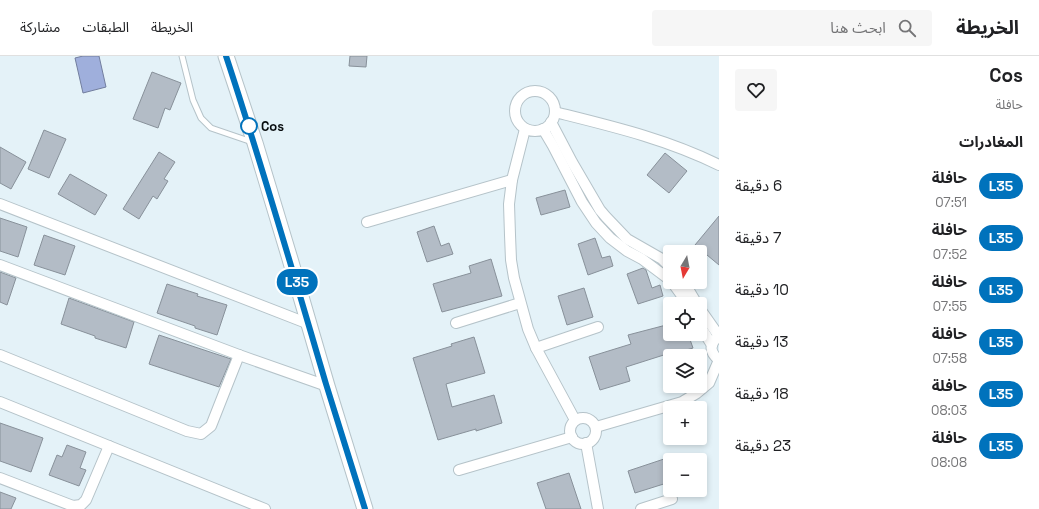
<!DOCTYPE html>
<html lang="ar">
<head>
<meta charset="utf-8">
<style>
	body { margin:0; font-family:"Space Grotesk","Noto Sans Arabic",sans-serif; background:#f6f6f6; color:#202124; direction:rtl; height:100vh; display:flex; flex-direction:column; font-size:15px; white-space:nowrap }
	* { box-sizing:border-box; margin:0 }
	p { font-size:13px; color:#757577 }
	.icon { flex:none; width:22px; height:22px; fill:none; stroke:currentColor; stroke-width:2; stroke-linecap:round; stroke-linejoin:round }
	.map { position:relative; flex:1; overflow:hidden; direction:ltr }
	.side { display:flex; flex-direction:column; background:#fff; width:320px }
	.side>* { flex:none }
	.badge { padding:0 8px; border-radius:13px; font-size:14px; line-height:26px }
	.needle { width:26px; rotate:190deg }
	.tools { position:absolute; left:663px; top:189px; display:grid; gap:8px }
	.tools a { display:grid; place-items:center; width:44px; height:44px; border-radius:4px; background:#fff; box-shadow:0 2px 6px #0003; font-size:20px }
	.map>.badge { position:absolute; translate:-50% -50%; box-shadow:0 0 0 2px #fff }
	h2 { padding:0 16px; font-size:15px; line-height:36px }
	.round { display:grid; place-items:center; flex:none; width:42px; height:42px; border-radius:4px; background:#f6f6f6 }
	.headline { display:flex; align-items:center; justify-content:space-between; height:68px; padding:0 16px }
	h1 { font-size:19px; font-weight:700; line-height:30px }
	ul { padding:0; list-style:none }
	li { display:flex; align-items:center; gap:12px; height:52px; padding:0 16px }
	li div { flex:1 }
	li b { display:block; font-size:15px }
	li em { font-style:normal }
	li .badge { min-width:44px; font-weight:700; text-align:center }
	header { display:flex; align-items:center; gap:24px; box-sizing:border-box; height:56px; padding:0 20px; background:#fff; border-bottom:1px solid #e0e0e0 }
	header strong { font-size:19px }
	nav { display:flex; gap:22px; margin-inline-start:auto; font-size:14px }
	.search { width:280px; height:36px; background:#f6f6f6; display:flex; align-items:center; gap:10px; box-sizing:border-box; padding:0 14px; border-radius:4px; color:#757577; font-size:15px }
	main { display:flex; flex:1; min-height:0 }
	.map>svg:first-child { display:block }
	.water { fill:#9fafdc; stroke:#727e9e }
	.building { fill:#b3bcc6; stroke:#88919a }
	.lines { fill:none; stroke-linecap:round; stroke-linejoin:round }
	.lane-casing { stroke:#b5c3c9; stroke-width:7 }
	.street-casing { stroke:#b5c3c9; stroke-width:12 }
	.primary-casing { stroke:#b5c3c9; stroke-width:17 }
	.lane { stroke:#fff; stroke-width:5 }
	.street { stroke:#fff; stroke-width:10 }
	.primary { stroke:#fff; stroke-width:15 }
	.line-casing { stroke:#fff; stroke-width:9 }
	.line { stroke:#0072bc; stroke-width:6 }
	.stop-dot { fill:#fff; stroke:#0072bc; stroke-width:2 }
	.labels { text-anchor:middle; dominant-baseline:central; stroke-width:3; stroke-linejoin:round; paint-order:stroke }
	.stop-label { font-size:13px; font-weight:bold; fill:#080d0f; stroke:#e4f2f8; text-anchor:start }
</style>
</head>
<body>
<header>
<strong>الخريطة</strong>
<div class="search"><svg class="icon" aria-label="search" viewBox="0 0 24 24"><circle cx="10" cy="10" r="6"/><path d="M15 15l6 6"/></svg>ابحث هنا</div>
<nav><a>الخريطة</a><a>الطبقات</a><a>مشاركة</a></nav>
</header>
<main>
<section class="side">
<div class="headline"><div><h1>Cos</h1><p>حافلة</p></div><a class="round"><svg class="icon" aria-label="heart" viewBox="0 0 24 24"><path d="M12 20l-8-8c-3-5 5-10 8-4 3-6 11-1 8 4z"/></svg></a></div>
<h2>المغادرات</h2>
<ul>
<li><span class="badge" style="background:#0072bc;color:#fff">L35</span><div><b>حافلة</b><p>07:51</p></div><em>6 دقيقة</em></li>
<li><span class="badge" style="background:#0072bc;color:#fff">L35</span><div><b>حافلة</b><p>07:52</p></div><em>7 دقيقة</em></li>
<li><span class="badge" style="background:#0072bc;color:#fff">L35</span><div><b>حافلة</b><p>07:55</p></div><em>10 دقيقة</em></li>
<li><span class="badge" style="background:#0072bc;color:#fff">L35</span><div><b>حافلة</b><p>07:58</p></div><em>13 دقيقة</em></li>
<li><span class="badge" style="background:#0072bc;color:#fff">L35</span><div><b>حافلة</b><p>08:03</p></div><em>18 دقيقة</em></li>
<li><span class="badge" style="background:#0072bc;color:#fff">L35</span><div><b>حافلة</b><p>08:08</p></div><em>23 دقيقة</em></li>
</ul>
</section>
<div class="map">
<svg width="719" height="453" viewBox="0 0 719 453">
	<rect width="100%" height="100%" fill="#e4f2f8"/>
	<polygon class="water" points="83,0 99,0 106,31 83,37 75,2"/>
	<g class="building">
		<polygon points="350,0 367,0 366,11 349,10"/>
		<polygon points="152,16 181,27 170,54 165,52 158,72 133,63"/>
		<polygon points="44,74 66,83 49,122 28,113"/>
		<polygon points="0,91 26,106 11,133 0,127"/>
		<polygon points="159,96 175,106 164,123 168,125 157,143 153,140 139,163 123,153"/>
		<polygon points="665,97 687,115 669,137 647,119"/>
		<polygon points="70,118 107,139 95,159 58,138"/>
		<polygon points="565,134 570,151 541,159 536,142"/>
		<polygon points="719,160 719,209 695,189"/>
		<polygon points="0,162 27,171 18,201 0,195"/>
		<polygon points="434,170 441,190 449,187 453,198 427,206 417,176"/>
		<polygon points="44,179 75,190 65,219 34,209"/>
		<polygon points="595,182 602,202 610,200 613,210 588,219 578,188"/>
		<polygon points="491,203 502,240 442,256 433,228 471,217 469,210"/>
		<polygon points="643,212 646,214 652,232 660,229 663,240 638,248 627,218"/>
		<polygon points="0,216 16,222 7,249 0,246"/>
		<polygon points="167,228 198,238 197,240 227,249 217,279 195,272 195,270 157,257"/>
		<polygon points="584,232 593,261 567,269 558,240"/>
		<polygon points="69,242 134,266 126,292 95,282 95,280 61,268"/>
		<polygon points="670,268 670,278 688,278 693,292 670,299 670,297 626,311 630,325 600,334 589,301 631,288 628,279"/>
		<polygon points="159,279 231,303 219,331 149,308"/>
		<polygon points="474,281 485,317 446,328 452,351 494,339 502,367 476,375 476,373 438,384 413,302 452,290 451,288"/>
		<polygon points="0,367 43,382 31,416 0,405"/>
		<polygon points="67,389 86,396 80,412 86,414 79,430 49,419 57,399 62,401"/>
		<polygon points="664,403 670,421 670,426 635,437 628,415"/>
		<polygon points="569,417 581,453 546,453 537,427"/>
		<polygon points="0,436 16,442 11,453 0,453"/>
	</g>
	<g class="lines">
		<defs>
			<polyline id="lane" points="182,0 193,44 201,62 211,72 252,86"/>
			<g id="street">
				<circle cx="535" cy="55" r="20"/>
				<path d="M555 56C611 70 667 83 719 109"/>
				<polyline points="551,66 572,106 600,154 606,161 627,183 662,203 670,211"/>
				<polyline points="525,73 512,124 509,148 510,179 511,204 514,222 528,273 536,292 575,364"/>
				<polyline points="543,73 553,90 582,146 596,167 610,182 627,195 642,203 670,224"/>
				<polyline points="0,148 309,268"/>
				<polyline points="367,166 512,124"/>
				<polyline points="0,209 239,299 327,330"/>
				<polyline points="672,226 688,248"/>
				<polyline points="684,226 697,248"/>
				<polyline points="700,253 719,280"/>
				<polyline points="456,267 520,247"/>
				<polyline points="700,270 712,289"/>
				<path d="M719 280C709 288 709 296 719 304"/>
				<polyline points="536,292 598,271"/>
				<polyline points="0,299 187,375 201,378 211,370 239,299"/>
				<polyline points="0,346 265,453"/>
				<circle cx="583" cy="375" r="13"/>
				<polyline points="596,371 682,346 697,337 709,327 719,304"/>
				<polyline points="586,387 598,453"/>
				<polyline points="459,414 572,381"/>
				<polyline points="0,422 73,450 81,449 86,444 109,390"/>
				<polyline points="641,453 672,443"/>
			</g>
			<polyline id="primary" points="226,0 255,87 290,203 327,330 365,453"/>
		</defs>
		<use href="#lane" class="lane-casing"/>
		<use href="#street" class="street-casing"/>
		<use href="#primary" class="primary-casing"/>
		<use href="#lane" class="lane"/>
		<use href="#street" class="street"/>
		<use href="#primary" class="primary"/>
	</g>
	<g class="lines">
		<defs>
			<path id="line" d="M226 0C262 109 294 219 326 328 339 370 352 411 365 453"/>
		</defs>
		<use href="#line" class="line-casing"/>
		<use href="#line" class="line"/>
	</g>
	<circle class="stop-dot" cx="249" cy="70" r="8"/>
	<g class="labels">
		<g class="stop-label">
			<text x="261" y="70">Cos</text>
		</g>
	</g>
</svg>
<div class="tools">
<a><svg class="needle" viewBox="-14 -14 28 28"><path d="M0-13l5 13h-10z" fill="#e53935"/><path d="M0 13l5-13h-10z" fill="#757577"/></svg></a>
<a><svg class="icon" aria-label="locate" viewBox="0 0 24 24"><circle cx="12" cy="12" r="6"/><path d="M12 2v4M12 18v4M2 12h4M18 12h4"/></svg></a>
<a><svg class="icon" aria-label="layers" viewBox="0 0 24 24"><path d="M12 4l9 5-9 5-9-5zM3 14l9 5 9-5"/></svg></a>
<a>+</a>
<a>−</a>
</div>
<b class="badge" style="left:297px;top:226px;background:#0072bc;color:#fff">L35</b>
</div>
</main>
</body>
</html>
